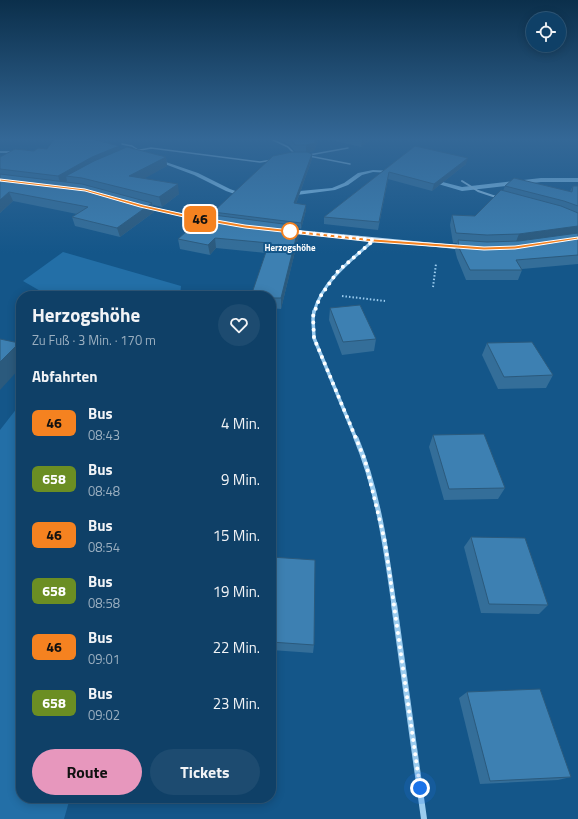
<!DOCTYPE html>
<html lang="de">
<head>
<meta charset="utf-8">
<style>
	body { margin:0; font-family:"Titillium Web",sans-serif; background:#1d4b70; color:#f1f3f6; height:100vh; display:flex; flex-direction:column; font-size:15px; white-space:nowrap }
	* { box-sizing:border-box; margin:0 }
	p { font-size:13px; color:#9bafc0 }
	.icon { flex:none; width:22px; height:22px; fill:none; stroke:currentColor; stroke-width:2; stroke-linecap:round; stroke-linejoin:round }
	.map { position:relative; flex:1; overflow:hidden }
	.details { position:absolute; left:16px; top:291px; width:260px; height:512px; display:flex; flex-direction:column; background:#0f4067; border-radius:16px; box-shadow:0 2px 10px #0003,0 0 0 1px #2f597b }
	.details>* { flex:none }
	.badge { padding:0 8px; border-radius:6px; font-size:14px; line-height:26px }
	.controls { position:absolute; left:526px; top:12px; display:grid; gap:8px }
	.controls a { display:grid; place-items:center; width:40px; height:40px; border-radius:50%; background:#0f4067; box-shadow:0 2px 10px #0003,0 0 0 1px #2f597b; font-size:20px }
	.you { position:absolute; width:20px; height:20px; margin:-10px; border:3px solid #fff; border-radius:50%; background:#1a73e8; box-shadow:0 0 0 6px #1a73e833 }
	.map>.badge { position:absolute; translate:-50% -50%; box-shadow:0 0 0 2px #fff }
	h2 { padding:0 16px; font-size:15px; line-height:36px }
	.round { display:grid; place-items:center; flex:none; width:42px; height:42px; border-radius:21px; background:#1d4b70 }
	.headline { display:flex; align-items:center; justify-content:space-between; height:68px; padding:0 16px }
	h1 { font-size:19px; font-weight:700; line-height:30px }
	.action { display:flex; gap:8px; margin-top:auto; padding:8px 16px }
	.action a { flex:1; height:46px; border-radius:24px; background:#e797bd; color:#111; font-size:16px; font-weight:700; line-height:46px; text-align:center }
	.action a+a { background:#1d4b70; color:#f1f3f6 }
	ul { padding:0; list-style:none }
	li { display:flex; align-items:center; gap:12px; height:56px; padding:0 16px }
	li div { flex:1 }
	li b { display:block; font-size:15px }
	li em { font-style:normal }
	li .badge { min-width:44px; font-weight:700; text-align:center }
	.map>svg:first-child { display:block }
	.green { fill:#236fa7 }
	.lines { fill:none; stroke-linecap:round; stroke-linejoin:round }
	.stream { fill:#8dc9f2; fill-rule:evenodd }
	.path { stroke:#9bccef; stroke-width:2; stroke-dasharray:1.5 2; stroke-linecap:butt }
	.lane { stroke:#9bccef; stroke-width:1.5 }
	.street-far4 { stroke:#9bccef; stroke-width:2 }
	.street-far3 { stroke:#9bccef; stroke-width:3 }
	.street-far2 { stroke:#9bccef; stroke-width:3.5 }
	.street-far1 { stroke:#9bccef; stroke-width:5 }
	.street { stroke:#9bccef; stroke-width:6 }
	.secondary { fill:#c9e5fb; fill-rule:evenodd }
	.wall { fill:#346e99 }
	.shaded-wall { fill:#2b5a7d }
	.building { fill:#3d80b2; stroke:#2b5a7d }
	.line { fill:#f58220; stroke:#fff }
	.walk { stroke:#fff; stroke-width:4; stroke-dasharray:0 7.2 }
	.stop-dot { fill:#fff; stroke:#f58220; stroke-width:2 }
	.labels { text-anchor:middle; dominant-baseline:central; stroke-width:4; stroke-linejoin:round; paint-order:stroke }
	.far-stop-label { font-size:9px; font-weight:bold; fill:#fff; stroke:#145689 }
</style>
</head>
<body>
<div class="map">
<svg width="578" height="819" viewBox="0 0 578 819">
	<rect width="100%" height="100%" fill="#145689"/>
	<g class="green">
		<polygon points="63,252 181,286 180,296 49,296 23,281"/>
		<polygon points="21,403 21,798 70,798 64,819 0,819 0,430"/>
	</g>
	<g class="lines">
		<g class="stream">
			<polygon points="0,151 22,151 24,152 22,153 0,153"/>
			<polygon points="154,158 198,173 230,189 249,196 246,198 226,191 194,175 154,160"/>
			<polygon points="373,170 393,171 395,172 393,173 373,172 362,175 348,185 335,190 289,196 286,194 289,192 332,188 344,183 358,173"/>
			<polygon points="541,178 578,178 578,182 541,182 462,191 428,181 431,179 462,187"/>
		</g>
		<g class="path">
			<polyline points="433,287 436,264"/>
			<polyline points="342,296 385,301"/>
		</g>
		<g class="lane">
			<polyline points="269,138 288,147 293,152 292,155"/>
			<polyline points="122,144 132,146 138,150"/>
			<polyline points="135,151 151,148 260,162 272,160"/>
			<polyline points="309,155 348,148"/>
			<polyline points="309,156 350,164"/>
		</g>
		<polyline class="street-far4" points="462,181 478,191 499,198"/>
		<path class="street-far3" d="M314 312C322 282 351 260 374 240"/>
		<polyline class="street-far2" points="314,311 313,319 314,338 356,439"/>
		<path class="street-far1" d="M356 438C378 491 386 548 394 605"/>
		<polyline class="street" points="394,604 424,819"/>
		<g class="secondary">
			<polygon points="143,206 209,218 212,220 209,222 145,208 143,207"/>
			<polygon points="288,229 466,246 469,248 466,250 286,232 285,231"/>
		</g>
	</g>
	<g class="wall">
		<polygon points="282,138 319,138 314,151 308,152 312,159 296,204 306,205 306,210 301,229 299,228 299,235 281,309 271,308 271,296 266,253 216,248 210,255 180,249 178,239 213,215 213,212 295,152 290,145 282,141"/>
		<polygon points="323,138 373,138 361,147"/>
		<polygon points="415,146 466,164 432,191 388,179 378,230 324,224 324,217"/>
		<polygon points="47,149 120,150 166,157 167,166 144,178 179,194 162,207 153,205 154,212 120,237 75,226 72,217 77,214 13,201 0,213 0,157 34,151"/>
		<polygon points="505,186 570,191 573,186 578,186 578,264 522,269 522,270 518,280 466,280 457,258 455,250 457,243 453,243 450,225 452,215 475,216 503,191"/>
		<polygon points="330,308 376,339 374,351 342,355 329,320"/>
		<polygon points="487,343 553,375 546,388 498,389 482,355"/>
		<polygon points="433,435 505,488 498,499 444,500 429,447"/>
		<polygon points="471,537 548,605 539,614 481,613 464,547"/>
		<polygon points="271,557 314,645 313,653 271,650"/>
		<polygon points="467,692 571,777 558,780 480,784 459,698"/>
	</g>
	<g class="shaded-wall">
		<polygon points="316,138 319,138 314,151 306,153 306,145"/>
		<polygon points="363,138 373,138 361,147 362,139"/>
		<polygon points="119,146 121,154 66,176 67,181 61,185 58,176 92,157"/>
		<polygon points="312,154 312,159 294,209 294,203"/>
		<polygon points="166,157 167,166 131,186 129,176"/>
		<polygon points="468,158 466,164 432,191 434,184"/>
		<polygon points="178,184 179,194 162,207 159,197"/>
		<polygon points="9,192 13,201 0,213 0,200"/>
		<polygon points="152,203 154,212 120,237 117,228"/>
		<polygon points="306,205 306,210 301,229 301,223"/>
		<polygon points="299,226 299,235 281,309 281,298"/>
		<polygon points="578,226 578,235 515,244 519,234"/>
		<polygon points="215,238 216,248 210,255 208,245"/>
		<polygon points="19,343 21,346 21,367 0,390 0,362"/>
	</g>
	<g class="building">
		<polygon points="55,138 88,138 119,146 92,157 58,176 0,169 0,157 15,149 34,151 38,148 47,149"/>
		<polygon points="290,138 316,138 315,143 306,145 295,145"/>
		<polygon points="415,146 468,158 434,184 389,172 379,222 324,217"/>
		<polygon points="127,147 166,157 129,176 178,184 159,197 82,178 66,176 94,161"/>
		<polygon points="292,152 307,152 312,154 294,203 306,205 301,223 213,212 273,156"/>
		<polygon points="0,174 82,184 152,203 117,228 72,217 88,207 9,192 0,200"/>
		<polygon points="514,178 572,192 573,186 578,186 578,206 564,201 505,186"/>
		<polygon points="501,190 561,206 578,213 578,226 519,234 487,235 456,233 452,215 475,216"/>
		<polygon points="206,214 299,226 281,298 271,298 271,296 251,296 269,243 215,238 208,245 178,239"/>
		<polygon points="578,233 578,255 516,260 522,270 470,270 459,248 458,240 487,242 519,241"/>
		<polygon points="360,305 376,339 343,342 330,308"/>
		<polygon points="0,339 19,343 0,362"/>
		<polygon points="532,342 553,375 504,377 487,343"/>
		<polygon points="484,434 505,488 449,489 433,435"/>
		<polygon points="471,537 525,538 548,605 489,604"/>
		<polygon points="271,557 315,560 314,645 271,642"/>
		<polygon points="540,689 571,777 490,781 467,692"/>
	</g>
	<linearGradient id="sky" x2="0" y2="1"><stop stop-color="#0b2f4b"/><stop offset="0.55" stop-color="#346897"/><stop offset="1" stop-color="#346897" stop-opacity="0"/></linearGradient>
	<rect width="578" height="253" fill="url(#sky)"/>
	<polygon class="line" points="0,179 85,189 143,205 188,215 245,225 374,239 484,247 515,246 578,237 578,239 515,249 484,250 374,242 245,228 188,218 140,207 85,191 0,181"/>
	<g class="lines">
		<polyline class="walk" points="290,231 288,231 374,240 338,271 320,297 313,316 314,338 365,460 385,542 420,788"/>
	</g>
	<circle class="stop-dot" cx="290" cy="231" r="8"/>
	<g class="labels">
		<g class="far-stop-label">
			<text x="290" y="247">Herzogshöhe</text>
		</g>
	</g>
</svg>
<div class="controls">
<a><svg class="icon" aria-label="locate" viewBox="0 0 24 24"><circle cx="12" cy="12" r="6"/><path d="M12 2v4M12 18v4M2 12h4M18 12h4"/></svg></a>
</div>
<div class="you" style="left:420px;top:788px"></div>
<b class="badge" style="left:200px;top:219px;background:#f58220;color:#111">46</b>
<section class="details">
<div class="headline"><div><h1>Herzogshöhe</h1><p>Zu Fuß · 3 Min. · 170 m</p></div><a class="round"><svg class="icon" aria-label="heart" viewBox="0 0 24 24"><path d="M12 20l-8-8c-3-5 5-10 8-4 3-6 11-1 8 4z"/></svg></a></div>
<h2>Abfahrten</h2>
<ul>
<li><span class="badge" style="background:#f58220;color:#111">46</span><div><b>Bus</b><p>08:43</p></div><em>4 Min.</em></li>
<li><span class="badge" style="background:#6b8e23;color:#fff">658</span><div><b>Bus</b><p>08:48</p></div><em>9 Min.</em></li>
<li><span class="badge" style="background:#f58220;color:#111">46</span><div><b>Bus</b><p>08:54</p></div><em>15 Min.</em></li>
<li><span class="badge" style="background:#6b8e23;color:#fff">658</span><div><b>Bus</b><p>08:58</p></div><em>19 Min.</em></li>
<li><span class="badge" style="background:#f58220;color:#111">46</span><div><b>Bus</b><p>09:01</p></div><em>22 Min.</em></li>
<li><span class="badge" style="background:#6b8e23;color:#fff">658</span><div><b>Bus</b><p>09:02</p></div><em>23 Min.</em></li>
</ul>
<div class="action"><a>Route</a><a>Tickets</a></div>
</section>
</div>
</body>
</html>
